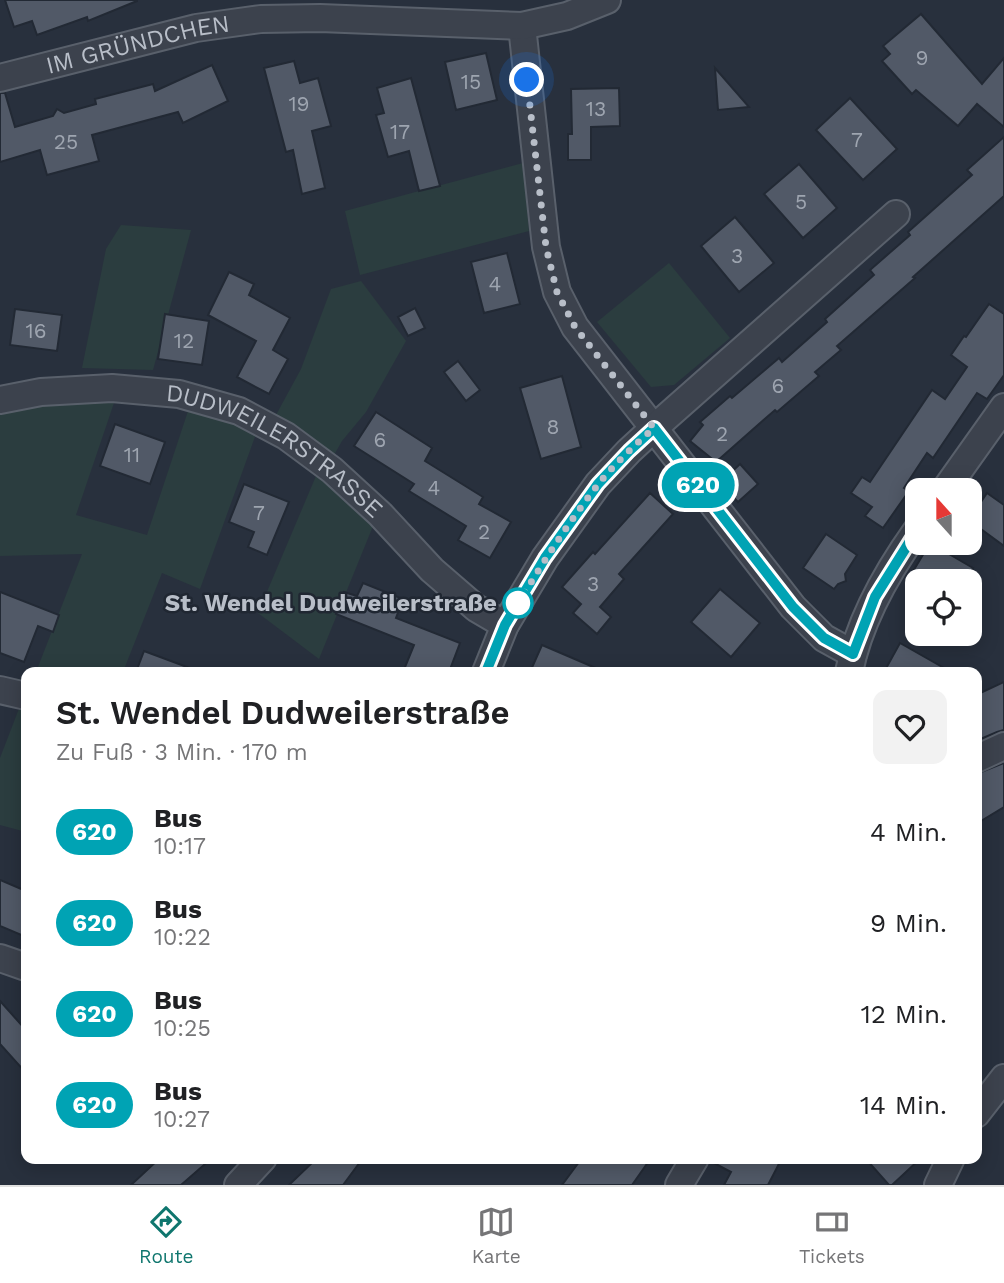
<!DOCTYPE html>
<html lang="de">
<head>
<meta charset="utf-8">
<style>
	body { margin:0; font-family:"Work Sans",sans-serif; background:#f2f2f2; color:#202124; height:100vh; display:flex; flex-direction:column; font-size:26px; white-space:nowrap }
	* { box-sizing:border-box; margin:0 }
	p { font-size:23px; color:#757577 }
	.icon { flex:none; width:38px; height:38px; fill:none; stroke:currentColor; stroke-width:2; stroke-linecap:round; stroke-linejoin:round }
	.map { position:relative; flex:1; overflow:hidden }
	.drawer { position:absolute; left:21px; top:667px; width:961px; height:497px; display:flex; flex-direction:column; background:#fff; border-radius:14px; box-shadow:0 4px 18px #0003 }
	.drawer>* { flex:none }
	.badge { padding:0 14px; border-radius:23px; font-size:24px; line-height:46px }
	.needle { width:46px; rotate:339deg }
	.buttons { position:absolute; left:905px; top:478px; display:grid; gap:14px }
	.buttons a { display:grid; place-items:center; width:77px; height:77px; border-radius:14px; background:#fff; box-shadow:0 4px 18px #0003; font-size:35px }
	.you { position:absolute; width:35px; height:35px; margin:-18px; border:5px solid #fff; border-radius:50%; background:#1a73e8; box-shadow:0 0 0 10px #1a73e833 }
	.map>.badge { position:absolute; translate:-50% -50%; box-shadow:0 0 0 4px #fff }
	.round { display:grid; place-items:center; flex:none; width:74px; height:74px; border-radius:14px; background:#f2f2f2 }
	.summary { display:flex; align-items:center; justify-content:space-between; height:119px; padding:0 35px }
	h1 { font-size:33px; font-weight:600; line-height:52px }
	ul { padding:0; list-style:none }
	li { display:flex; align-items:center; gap:21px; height:91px; padding:0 35px }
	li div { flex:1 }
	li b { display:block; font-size:26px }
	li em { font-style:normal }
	li .badge { min-width:77px; font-weight:700; text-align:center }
	.tab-bar { display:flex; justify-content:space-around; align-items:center; height:98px; border-top:2px solid #e0e0e0; background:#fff; font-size:19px; color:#757577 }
	.tab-bar a { display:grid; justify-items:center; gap:4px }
	.tab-bar .on { color:#0f766e }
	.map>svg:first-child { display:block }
	.green { fill:#2b3d3f }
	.building { fill:#515967; stroke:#222934; stroke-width:2 }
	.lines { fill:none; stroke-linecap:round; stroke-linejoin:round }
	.street-casing { stroke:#59606b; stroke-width:30 }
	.street { stroke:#3c424d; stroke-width:26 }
	.line-casing { stroke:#fff; stroke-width:16 }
	.line { stroke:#00a3b4; stroke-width:10 }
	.walk { stroke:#b8bec8; stroke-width:7; stroke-dasharray:0 12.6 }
	.stop-dot { fill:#fff; stroke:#00a3b4; stroke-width:3.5 }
	.labels { text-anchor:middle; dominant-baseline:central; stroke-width:5; stroke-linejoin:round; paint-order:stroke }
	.number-label { font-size:21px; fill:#9ea5b0 }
	.street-label { font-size:24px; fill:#b8bec8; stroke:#202732 }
	.stop-label { font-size:24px; font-weight:bold; fill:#b8bec8; stroke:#202732; text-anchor:end }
</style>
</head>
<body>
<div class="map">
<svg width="1004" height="1185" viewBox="0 0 1004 1185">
	<rect width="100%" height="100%" fill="#28303d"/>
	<g class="green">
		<polygon points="523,163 529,231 360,275 345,211"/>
		<polygon points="121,225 191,230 153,370 82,368 106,249"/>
		<polygon points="669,263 730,338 674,385 651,387 597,322"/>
		<polygon points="361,281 406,341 366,412 342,441 334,455 276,415 301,369 331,289"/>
		<polygon points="115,400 76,515 147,535 189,408 209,414 256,434 200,589 162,573 123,672 36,672 82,554 0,556 0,414 70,401"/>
		<polygon points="316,476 340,491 373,526 319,659 258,613"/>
		<polygon points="20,706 26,707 26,832 0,825 0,758"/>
	</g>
	<g class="building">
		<polygon points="5,0 137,0 137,1 88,21 87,17 37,35 32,21 14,27"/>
		<polygon points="921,14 982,84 1004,58 1004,127 977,104 958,126 916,90 912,94 882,61 890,54 883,46"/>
		<polygon points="486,53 497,100 456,110 445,62"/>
		<polygon points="294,61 300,83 318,78 331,126 312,131 325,188 302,194 293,150 286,152 264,68"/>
		<polygon points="212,65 228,101 183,123 178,112 92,135 99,161 47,175 40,150 0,162 0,93 5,93 15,127 53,116 57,109 64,113 96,104 95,99 153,84 155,91"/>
		<polygon points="715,68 749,107 718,110"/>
		<polygon points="411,78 440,186 419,191 409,151 388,157 376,115 384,113 377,88"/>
		<polygon points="619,88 620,126 591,127 591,160 568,160 568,134 572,134 571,89"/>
		<polygon points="850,98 897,149 863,180 816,130"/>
		<polygon points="1004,137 1004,196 913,277 915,278 837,346 841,350 815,372 819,376 777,412 775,410 716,462 690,441 703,425 700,422 730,396 732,398 779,358 782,362 827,322 825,319 874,275 870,270 910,235 908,232 972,175 967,170"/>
		<polygon points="799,164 837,208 803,238 764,194"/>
		<polygon points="735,217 774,263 739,292 701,246"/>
		<polygon points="507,253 520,304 484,313 471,262"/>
		<polygon points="229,272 254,284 249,295 290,318 273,350 288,359 269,394 237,377 256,341 208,315"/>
		<polygon points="989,304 1004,314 1004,375 987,399 977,393 933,458 927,453 904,488 909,491 883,528 865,516 872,507 851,493 862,477 870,482 932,390 945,399 967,367 951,355 964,336 966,337"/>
		<polygon points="415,308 425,328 408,336 398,317"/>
		<polygon points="15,309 62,315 57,351 10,345"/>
		<polygon points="165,314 209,321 202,365 158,359"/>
		<polygon points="458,361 480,390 466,401 444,372"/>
		<polygon points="562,376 581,447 541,459 520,388"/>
		<polygon points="376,412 432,448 425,461 483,497 479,504 511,522 490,558 458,540 466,526 409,491 414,484 354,446"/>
		<polygon points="115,424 165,442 150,484 100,466"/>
		<polygon points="740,464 758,484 738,502 720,483"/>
		<polygon points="244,484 289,502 267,555 248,547 254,532 229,522"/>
		<polygon points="650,493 673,514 619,574 624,579 600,607 611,617 597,634 573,613 581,604 562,587 593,552 595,554"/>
		<polygon points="987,493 1004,505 1004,546 970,521 970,518"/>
		<polygon points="826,534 857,555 845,574 846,581 838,584 834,589 803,568"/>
		<polygon points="930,543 973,568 965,581 925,581 912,573"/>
		<polygon points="363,583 403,599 396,618 460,643 449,672 403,672 414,645 336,614 344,592 357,596"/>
		<polygon points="720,589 760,623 731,657 691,622"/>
		<polygon points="0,592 59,615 53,632 38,626 24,662 0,653"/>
		<polygon points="900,643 951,672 884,672"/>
		<polygon points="542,645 605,672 530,672"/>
		<polygon points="144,651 195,670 195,672 136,672"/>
		<polygon points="1004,682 1004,730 997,732 976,741 976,695"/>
		<polygon points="1004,763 1004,807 976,824 976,774"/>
		<polygon points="0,880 26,891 26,937 0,926"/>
		<polygon points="0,1001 26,1030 26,1073 0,1044"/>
		<polygon points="160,1158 212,1158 181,1185 131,1185"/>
		<polygon points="317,1158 363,1158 343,1185 289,1185"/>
		<polygon points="582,1158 651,1158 632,1185 562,1185"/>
		<polygon points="711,1158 782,1158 768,1185 724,1185 731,1172 710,1161"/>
		<polygon points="865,1158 921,1158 892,1185 889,1185"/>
	</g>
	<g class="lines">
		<defs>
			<g id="street">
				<polyline points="522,26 546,247 557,292 575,327 793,607 824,638 853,654"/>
				<path id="s1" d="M0 78 196 28 261 19 320 18 522 26 567 16 607 0"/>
				<path id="s2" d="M0 400 41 392 112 388 179 394 239 411 286 436 332 470 380 514 432 570 476 608 505 625"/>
				<polyline points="945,490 1004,407"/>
				<polyline points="486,672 505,625 545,558 598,484 629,451 654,428 896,214"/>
				<path d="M849 672C859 621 887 572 917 530"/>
				<polyline points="0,690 26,696"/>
				<polyline points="976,759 1004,746"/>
				<polyline points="0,958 26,967"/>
				<polyline points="976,1114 1004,1078"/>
				<polyline points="238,1185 263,1158"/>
				<polyline points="679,1185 695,1158"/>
				<polyline points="938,1185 951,1158"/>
			</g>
		</defs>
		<use href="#street" class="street-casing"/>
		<use href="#street" class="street"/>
	</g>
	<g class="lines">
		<defs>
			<polyline id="line" points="486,672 505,625 545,558 598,484 629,451 654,428 793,607 824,638 853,654 875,597 917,530"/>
		</defs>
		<use href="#line" class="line-casing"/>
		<use href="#line" class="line"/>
		<path class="walk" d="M518 603C543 563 568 523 597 486 613 465 634 446 654 428L575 327 557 292 546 247 527 80"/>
	</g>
	<circle class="stop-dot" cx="518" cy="603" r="14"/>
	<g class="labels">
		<g class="number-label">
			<text x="922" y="57">9</text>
			<text x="471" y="81">15</text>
			<text x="299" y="103">19</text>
			<text x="596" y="108">13</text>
			<text x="400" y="131">17</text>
			<text x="857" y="139">7</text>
			<text x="66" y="141">25</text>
			<text x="801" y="201">5</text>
			<text x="737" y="255">3</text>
			<text x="495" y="283">4</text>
			<text x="36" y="330">16</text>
			<text x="184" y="340">12</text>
			<text x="778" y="385">6</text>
			<text x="553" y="426">8</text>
			<text x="722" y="433">2</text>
			<text x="380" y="439">6</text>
			<text x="132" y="454">11</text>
			<text x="434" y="487">4</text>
			<text x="259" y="512">7</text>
			<text x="484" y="531">2</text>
			<text x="593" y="583">3</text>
		</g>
		<g class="street-label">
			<text stroke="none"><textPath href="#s1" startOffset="142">IM GRÜNDCHEN</textPath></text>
			<text stroke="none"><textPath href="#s2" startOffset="292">DUDWEILERSTRASSE</textPath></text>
		</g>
		<g class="stop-label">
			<text x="497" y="603">St. Wendel Dudweilerstraße</text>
		</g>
	</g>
</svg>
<div class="buttons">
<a><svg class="needle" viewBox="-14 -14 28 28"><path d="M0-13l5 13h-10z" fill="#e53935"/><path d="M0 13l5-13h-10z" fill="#757577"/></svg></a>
<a><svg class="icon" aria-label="locate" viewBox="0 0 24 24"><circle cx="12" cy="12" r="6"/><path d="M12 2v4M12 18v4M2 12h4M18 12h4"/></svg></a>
</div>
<div class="you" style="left:527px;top:80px"></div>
<b class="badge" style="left:698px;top:485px;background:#00a3b4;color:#fff">620</b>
<section class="drawer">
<div class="summary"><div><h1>St. Wendel Dudweilerstraße</h1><p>Zu Fuß · 3 Min. · 170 m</p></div><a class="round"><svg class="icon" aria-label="heart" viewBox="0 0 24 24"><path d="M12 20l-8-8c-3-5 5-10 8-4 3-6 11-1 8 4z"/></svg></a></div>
<ul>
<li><span class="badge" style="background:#00a3b4;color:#fff">620</span><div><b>Bus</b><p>10:17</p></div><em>4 Min.</em></li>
<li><span class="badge" style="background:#00a3b4;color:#fff">620</span><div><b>Bus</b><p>10:22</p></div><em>9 Min.</em></li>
<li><span class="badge" style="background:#00a3b4;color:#fff">620</span><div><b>Bus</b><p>10:25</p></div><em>12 Min.</em></li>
<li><span class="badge" style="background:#00a3b4;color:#fff">620</span><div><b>Bus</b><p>10:27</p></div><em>14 Min.</em></li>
</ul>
</section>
</div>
<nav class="tab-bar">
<a class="on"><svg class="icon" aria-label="directions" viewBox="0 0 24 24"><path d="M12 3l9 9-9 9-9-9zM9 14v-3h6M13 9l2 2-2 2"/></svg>Route</a>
<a><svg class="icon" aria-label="map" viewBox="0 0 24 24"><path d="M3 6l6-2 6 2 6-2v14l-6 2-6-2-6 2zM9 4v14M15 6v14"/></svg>Karte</a>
<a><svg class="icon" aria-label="tickets" viewBox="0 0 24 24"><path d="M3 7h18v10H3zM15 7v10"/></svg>Tickets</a>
</nav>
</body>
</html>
